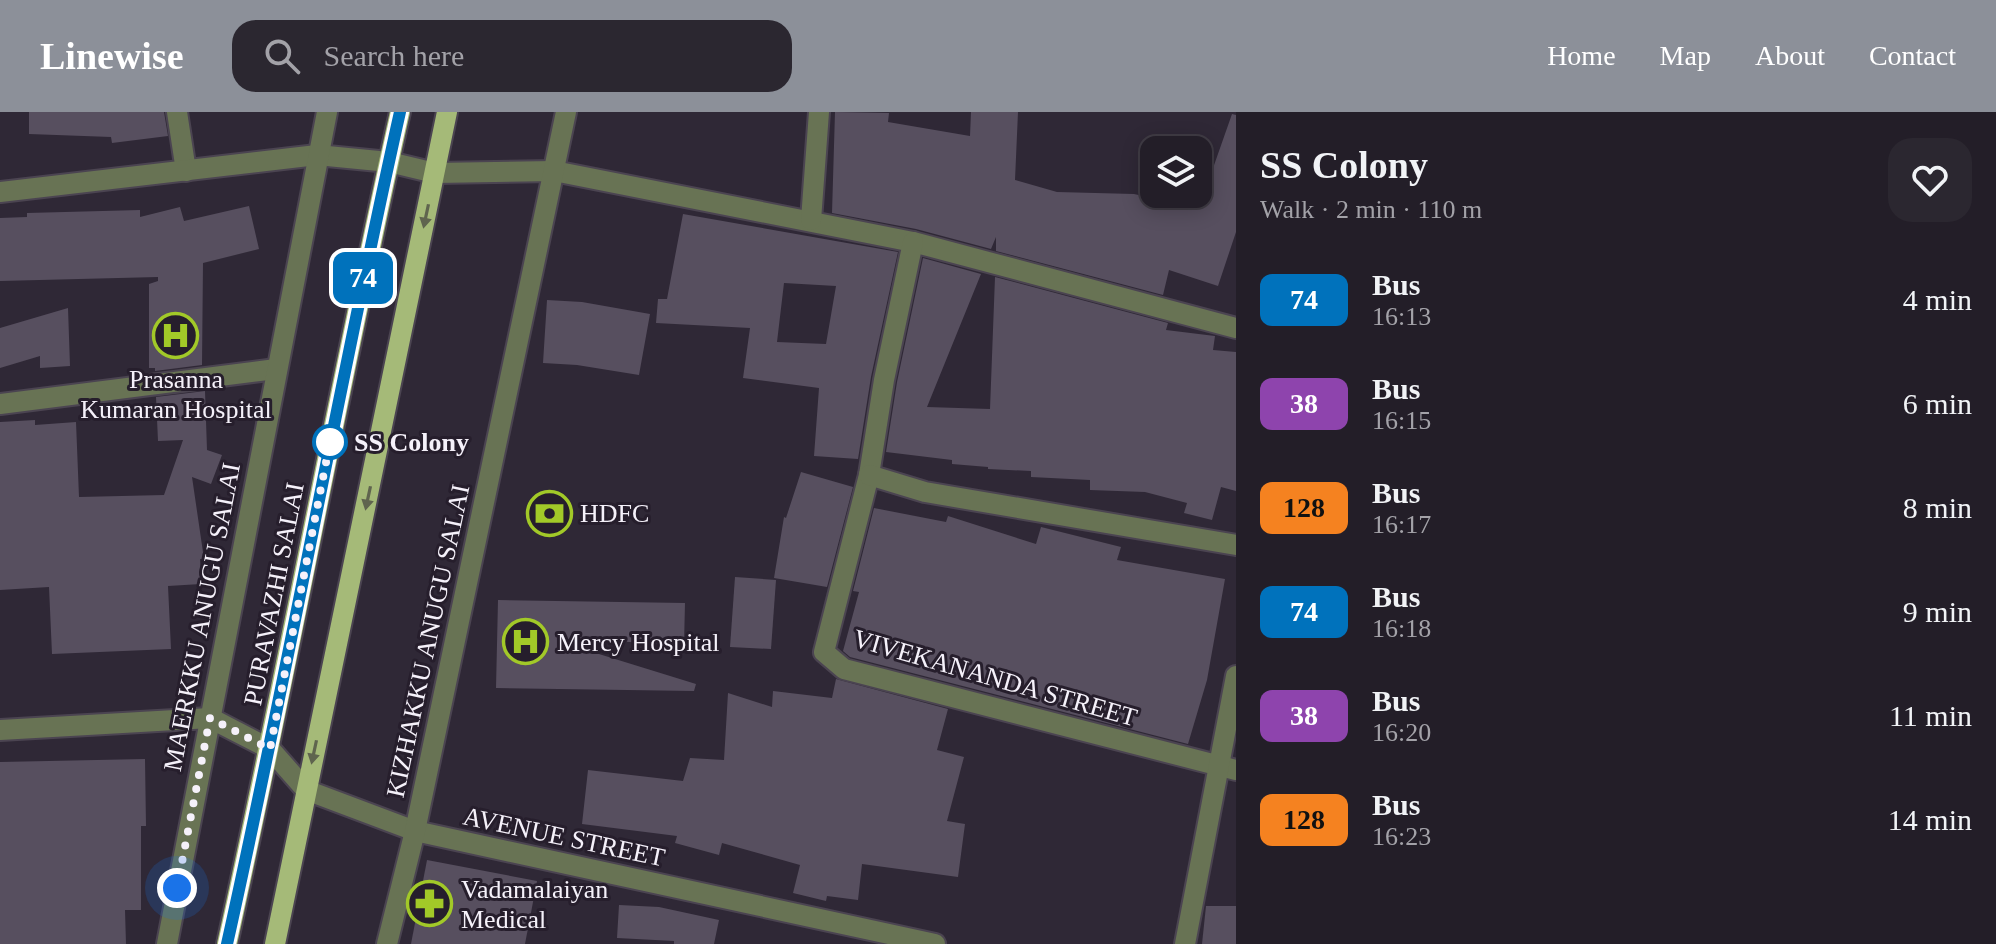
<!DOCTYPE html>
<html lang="en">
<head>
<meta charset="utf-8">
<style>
	body { margin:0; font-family:"Times New Roman",serif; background:#2b2730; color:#f1f3f6; height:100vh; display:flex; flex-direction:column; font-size:30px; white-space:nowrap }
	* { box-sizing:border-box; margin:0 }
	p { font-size:26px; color:#a3a2a8 }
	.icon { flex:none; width:44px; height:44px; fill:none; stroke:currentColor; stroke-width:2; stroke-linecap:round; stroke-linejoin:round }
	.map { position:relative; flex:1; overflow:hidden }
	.side { display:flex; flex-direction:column; background:#231e28; width:760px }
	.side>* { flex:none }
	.badge { padding:0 16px; border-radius:12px; font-size:28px; line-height:52px }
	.tools { position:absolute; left:1140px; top:24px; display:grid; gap:16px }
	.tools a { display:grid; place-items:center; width:72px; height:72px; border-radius:16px; background:#231e28; box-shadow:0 4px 20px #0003,0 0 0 2px #403c45; font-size:40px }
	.you { position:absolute; width:40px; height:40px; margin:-20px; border:6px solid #fff; border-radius:50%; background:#1a73e8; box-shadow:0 0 0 12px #1a73e833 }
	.map>.badge { position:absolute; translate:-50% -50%; box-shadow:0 0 0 4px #fff }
	.round { display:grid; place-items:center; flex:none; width:84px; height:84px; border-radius:24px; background:#2b2730 }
	.overview { display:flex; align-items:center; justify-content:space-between; height:136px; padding:0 24px }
	h1 { font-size:38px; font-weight:600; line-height:60px }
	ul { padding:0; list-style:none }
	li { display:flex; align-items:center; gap:24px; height:104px; padding:0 24px }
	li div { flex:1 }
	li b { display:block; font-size:30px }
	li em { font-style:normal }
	li .badge { min-width:88px; font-weight:700; text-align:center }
	header { display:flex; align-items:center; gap:48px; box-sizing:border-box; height:112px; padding:0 40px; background:#8c9099; color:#fff }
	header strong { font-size:38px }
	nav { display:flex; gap:44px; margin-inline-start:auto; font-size:28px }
	.search { width:560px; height:72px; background:#2b2730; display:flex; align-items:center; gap:20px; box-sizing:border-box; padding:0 28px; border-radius:24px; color:#a3a2a8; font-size:30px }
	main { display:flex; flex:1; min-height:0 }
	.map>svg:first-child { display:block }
	.building { fill:#574f5f; fill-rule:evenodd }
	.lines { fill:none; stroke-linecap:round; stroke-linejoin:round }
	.minor-casing { stroke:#4b4451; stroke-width:24 }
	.major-casing { stroke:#4b4451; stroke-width:24 }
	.minor { stroke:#687354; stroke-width:20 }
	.major { stroke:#a5ba78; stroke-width:20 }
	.oneway { fill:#5f644e }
	.line-casing { stroke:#fff; stroke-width:18 }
	.line { stroke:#0072bc; stroke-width:12 }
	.walk { stroke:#f5f1fa; stroke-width:8; stroke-dasharray:0 14.4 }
	.stop-dot { fill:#fff; stroke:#0072bc; stroke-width:4 }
	.labels { text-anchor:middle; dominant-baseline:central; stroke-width:6; stroke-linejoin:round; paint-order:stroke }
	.poi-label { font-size:26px; fill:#f5f1fa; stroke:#261e2c; text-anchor:start }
	.stop-label { font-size:26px; font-weight:bold; fill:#f5f1fa; stroke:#261e2c; text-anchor:start }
	.street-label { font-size:26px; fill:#f5f1fa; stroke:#261e2c }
</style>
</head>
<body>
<header>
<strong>Linewise</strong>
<div class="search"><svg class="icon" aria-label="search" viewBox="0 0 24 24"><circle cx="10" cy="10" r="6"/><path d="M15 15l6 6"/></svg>Search here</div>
<nav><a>Home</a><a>Map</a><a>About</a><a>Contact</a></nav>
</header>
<main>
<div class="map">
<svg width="1236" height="832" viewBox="0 0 1236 832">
	<rect width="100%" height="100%" fill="#2f2836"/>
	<g class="building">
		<polygon points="29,0 164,0 168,24 112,31 111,25 29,22"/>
		<polygon points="835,0 889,1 888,10 970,24 971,0 1018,0 1015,68 1057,80 1134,82 1199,96 1232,2 1236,3 1236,120 1218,174 1169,158 1163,183 996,139 996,125 991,137 916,117 832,101"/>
		<polygon points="249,94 259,137 203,151 202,253 155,259 155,256 149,256 149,172 158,169 158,165 0,169 0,106 27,105 27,101 140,98 140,105 180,95 184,109"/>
		<path d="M683 102 898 140 871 265 858 347 814 344 819 276 743 266 750 216 656 211 658 187H667ZM784 171 836 174 826 232 777 230Z"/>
		<polygon points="923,146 981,162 927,295 990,297 995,165 1168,211 1166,218 1215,224 1213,238 1236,240 1236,379 1221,375 1212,408 1184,401 1187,391 1145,380 1090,378 1090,368 1031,365 1031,359 988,357 988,355 952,352 952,348 886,340 897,270"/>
		<polygon points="547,188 582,190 650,202 639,263 577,253 543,251"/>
		<polygon points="68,196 70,254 40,256 40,244 0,256 0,216"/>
		<polygon points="205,279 207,338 222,343 211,372 192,365 204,447 200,447 201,472 168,474 171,537 52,542 49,475 0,478 0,310 35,308 35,313 76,310 79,385 164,383 183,328 158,329 156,285"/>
		<polygon points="801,360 853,375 827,475 774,466 784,405 786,406"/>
		<polygon points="874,396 946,410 948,404 1036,432 1041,415 1121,435 1117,448 1225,467 1207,568 1188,632 850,545 843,539 859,480 853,479"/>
		<polygon points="735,465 776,468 771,537 730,535"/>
		<polygon points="498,488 685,491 684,533 574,527 573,534 696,572 694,579 496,576"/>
		<polygon points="836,567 948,597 937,638 964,645 947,709 965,712 958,765 862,752 858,788 827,784 826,789 793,781 800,753 722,731 719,743 675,731 677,724 582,712 588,658 683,669 690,646 724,648 728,581 772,595 773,579 832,586"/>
		<polygon points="145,647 146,714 141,714 141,798 125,798 126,832 0,832 0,650"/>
		<polygon points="427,748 537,769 525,832 411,832"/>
		<polygon points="619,793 659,795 719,808 714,832 674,832 674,829 617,826"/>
		<polygon points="1206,794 1236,794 1236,832 1202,832"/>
	</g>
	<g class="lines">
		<defs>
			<g id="minor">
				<polyline points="177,0 186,59"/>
				<polyline points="0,80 317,43 389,50 435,61 554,59 913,130 1236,216"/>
				<polyline points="811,108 819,0"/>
				<polyline points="913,130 884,268 869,363 824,540 844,557 1236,658"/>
				<polyline points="0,292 276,257"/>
				<polyline points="869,363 925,380 1236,433"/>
				<polyline points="0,618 210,606 270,637 306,678 415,719 935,832"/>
				<polyline points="167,832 327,0"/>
				<polyline points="387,832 415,719 566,0"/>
				<polyline points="1185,832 1236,564"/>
			</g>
			<g id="major">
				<path d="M227 832C288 555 338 277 400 0"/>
				<polyline points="275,832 447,0"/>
			</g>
		</defs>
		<use href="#minor" class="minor-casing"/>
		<use href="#major" class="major-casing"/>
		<use href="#minor" class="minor"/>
		<use href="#major" class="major"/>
	</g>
	<defs><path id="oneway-solid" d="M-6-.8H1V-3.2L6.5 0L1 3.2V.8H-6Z" transform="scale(2)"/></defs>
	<g class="oneway">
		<use href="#oneway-solid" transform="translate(426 104) rotate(102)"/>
		<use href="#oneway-solid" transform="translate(368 386) rotate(102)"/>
		<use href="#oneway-solid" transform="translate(314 640) rotate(102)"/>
	</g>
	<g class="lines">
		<defs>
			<path id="line" d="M227 832C289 555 338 276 400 0"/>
		</defs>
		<use href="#line" class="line-casing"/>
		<use href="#line" class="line"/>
		<polyline class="walk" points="177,776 210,606 270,637 330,330"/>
	</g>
	<defs>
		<symbol id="hospital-ring" viewBox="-11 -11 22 22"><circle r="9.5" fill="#261e2c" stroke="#a2c928" stroke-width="1.5"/><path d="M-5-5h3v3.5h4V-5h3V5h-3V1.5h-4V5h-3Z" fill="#a2c928"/></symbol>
		<symbol id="bank-ring" viewBox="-11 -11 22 22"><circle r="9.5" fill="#261e2c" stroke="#a2c928" stroke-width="1.5"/><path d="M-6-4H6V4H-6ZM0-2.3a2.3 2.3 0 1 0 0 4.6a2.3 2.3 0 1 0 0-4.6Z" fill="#a2c928"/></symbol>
		<symbol id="pharmacy-ring" viewBox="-11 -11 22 22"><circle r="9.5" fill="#261e2c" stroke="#a2c928" stroke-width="1.5"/><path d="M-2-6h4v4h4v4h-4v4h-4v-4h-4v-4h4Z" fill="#a2c928"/></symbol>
	</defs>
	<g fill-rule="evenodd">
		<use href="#hospital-ring" x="150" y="198" width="51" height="51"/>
		<use href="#bank-ring" x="524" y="376" width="51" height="51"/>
		<use href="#hospital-ring" x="500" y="504" width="51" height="51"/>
		<use href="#pharmacy-ring" x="404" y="766" width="51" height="51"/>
	</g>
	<circle class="stop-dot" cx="330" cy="330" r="16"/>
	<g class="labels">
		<g class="poi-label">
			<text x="176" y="267" text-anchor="middle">Prasanna<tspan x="176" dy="30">Kumaran Hospital</tspan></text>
			<text x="580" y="401">HDFC</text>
			<text x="557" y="530">Mercy Hospital</text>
			<text x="461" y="777">Vadamalaiyan<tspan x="461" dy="30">Medical</tspan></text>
		</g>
		<g class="stop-label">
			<text x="354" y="330">SS Colony</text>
		</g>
		<g class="street-label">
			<text transform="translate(274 482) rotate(-79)">PURAVAZHI SALAI</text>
			<text transform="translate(202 505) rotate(-79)">MAERKKU ANUGU SALAI</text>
			<text transform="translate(428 529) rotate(-78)">KIZHAKKU ANUGU SALAI</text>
			<text transform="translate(995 566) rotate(16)">VIVEKANANDA STREET</text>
			<text transform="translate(564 725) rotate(12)">AVENUE STREET</text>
		</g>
	</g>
</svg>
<div class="tools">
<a><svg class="icon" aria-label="layers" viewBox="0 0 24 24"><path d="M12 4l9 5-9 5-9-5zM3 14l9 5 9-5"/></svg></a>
</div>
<div class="you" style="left:177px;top:776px"></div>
<b class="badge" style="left:363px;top:166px;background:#0072bc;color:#fff">74</b>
</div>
<section class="side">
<div class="overview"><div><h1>SS Colony</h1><p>Walk · 2 min · 110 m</p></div><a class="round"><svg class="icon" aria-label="heart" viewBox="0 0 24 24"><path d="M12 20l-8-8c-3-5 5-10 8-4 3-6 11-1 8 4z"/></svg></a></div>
<ul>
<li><span class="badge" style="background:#0072bc;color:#fff">74</span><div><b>Bus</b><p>16:13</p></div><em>4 min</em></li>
<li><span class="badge" style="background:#8e44ad;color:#fff">38</span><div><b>Bus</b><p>16:15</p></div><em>6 min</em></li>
<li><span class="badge" style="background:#f58220;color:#111">128</span><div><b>Bus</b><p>16:17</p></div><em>8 min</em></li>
<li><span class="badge" style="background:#0072bc;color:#fff">74</span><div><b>Bus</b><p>16:18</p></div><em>9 min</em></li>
<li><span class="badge" style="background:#8e44ad;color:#fff">38</span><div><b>Bus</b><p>16:20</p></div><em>11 min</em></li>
<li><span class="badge" style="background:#f58220;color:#111">128</span><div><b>Bus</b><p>16:23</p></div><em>14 min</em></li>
</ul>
</section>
</main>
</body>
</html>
